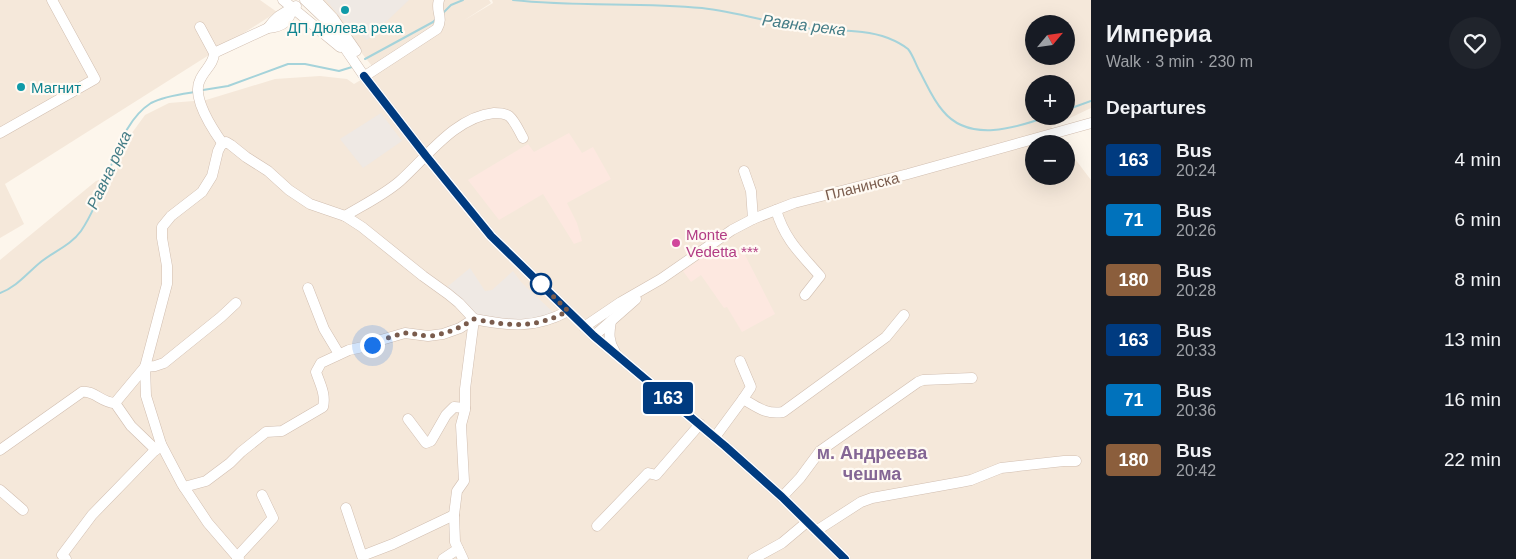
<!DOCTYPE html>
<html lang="en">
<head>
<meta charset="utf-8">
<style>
	body { margin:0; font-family:Helvetica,sans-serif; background:#20242c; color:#f1f3f6; height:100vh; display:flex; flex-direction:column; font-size:19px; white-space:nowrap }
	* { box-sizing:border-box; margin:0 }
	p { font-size:16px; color:#9ea1a6 }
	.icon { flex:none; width:28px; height:28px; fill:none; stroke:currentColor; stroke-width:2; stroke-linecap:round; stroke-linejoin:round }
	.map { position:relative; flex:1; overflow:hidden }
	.drawer { display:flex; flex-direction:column; background:#171b24; width:425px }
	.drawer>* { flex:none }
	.badge { padding:0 10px; border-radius:4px; font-size:18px; line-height:32px }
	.needle { width:32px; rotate:61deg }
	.buttons { position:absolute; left:1025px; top:15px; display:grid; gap:10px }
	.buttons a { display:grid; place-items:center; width:50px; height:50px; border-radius:50%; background:#171b24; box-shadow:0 5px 20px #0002; font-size:25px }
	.you { position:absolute; width:25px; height:25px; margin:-12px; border:4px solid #fff; border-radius:50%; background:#1a73e8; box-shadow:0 0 0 8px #1a73e833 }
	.map>.badge { position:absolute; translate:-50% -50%; box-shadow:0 0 0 2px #fff }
	h2 { padding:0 15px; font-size:19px; line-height:45px }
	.round { display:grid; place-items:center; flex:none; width:52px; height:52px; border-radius:26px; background:#20242c }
	.overview { display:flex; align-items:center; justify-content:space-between; height:85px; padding:0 15px }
	h1 { font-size:24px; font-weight:700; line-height:38px }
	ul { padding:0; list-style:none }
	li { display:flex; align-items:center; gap:15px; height:60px; padding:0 15px }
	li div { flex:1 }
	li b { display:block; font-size:19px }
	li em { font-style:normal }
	li .badge { min-width:55px; font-weight:700; text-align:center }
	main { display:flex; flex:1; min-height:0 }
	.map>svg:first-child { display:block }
	.residential { fill:#f5e8da; fill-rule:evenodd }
	.commercial { fill:#fde8e0 }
	.industrial { fill:#efe9e4 }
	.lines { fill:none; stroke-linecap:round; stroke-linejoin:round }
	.stream { stroke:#a5d3da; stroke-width:2 }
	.minor-casing { stroke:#d1beb0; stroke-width:11 }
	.minor { stroke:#fff; stroke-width:10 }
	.line-casing { stroke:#fff; stroke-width:11 }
	.line { stroke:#003b80; stroke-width:8 }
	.walk { stroke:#7a5c4d; stroke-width:5; stroke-dasharray:0 9 }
	.culture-dot { fill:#0f9aa8; stroke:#fffaf3; stroke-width:2 }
	.hotel-dot { fill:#d1479c; stroke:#fffaf3; stroke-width:2 }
	.stop-dot { fill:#fff; stroke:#003b80; stroke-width:2.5 }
	.labels { text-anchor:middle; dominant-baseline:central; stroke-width:4.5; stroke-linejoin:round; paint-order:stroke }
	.culture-label { font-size:15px; fill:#0d838f; stroke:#fffaf3 }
	.street-label { font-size:15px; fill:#7a5c4d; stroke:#fffaf3 }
	.hotel-label { font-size:15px; fill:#b23c85; stroke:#fffaf3; text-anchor:start }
	.water-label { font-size:16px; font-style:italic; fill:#437c86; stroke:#fffaf3 }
	.quarter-label { font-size:18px; font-weight:bold; fill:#846695; stroke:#fffaf3 }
</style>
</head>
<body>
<main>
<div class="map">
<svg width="1091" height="559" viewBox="0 0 1091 559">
	<rect width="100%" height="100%" fill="#fdf6ec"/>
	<g class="residential">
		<polygon points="0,0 260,0 277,12 5,184 24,224 0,238"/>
		<path d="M319 0H489L491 3 463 21 493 3 492 0H1091V108L1051 127 1064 144H1034V176H1066V147L1091 180V559H0V260L96 181 114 175 129 137 145 115 169 103 206 100 275 79 320 76 347 79 354 84 376 71ZM1034 24H1066V56H1034ZM1034 84H1066V116H1034Z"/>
	</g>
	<g class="commercial">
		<polygon points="569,133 582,153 593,147 611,179 567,203 577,223 582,241 574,244 543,194 499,220 468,180 528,144 534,152"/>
		<polygon points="717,247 724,259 742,249 775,314 742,332 727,307 724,308 701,275 691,282 683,271"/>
	</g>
	<g class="industrial">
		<polygon points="326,0 409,0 367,40 346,24"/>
		<polygon points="381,113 402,141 363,168 340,139"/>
		<polygon points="470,268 485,291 492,290 513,271 521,282 555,314 526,322 477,316 447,287"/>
	</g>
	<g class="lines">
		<g class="stream">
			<path d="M513 0C576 7 639 2 702 8 737 12 771 23 805 28 832 32 862 28 888 38 893 40 903 45 908 49 913 55 916 65 920 72 927 85 933 100 943 111 969 143 1016 128 1049 116"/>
			<polyline points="442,14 451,5 463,0"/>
			<polyline points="365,59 433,22 436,19"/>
			<polyline points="203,90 228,86 288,64 305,64 339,71 352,67"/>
			<polyline points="1066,110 1091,101"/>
			<path d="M0 293C17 287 28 272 42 261 55 251 71 245 81 231 92 215 104 185 111 166 120 143 129 117 151 103 164 96 182 94 195 92"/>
		</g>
		<defs>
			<g id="minor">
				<polyline points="283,0 340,47"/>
				<polyline points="305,0 325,19 364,76 426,156 491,236 594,336 725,446 782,497 845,559"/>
				<polyline points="316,0 333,18 356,51"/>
				<path d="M200 27 214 53 268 28C283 27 288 22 293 8"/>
				<path d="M268 28C277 15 283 14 296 6"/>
				<path d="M214 53C214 64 204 70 200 80 191 97 213 130 223 144"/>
				<path d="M365 76 437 29C444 17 435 11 439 0"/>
				<polyline points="0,133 95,79 52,0"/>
				<polyline points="744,171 751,191 753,219"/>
				<path d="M776 210C785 240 800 253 820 276L805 295"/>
				<polyline points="308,288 324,329 339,354"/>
				<path d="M611 321C609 333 608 341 615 352"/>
				<polyline points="584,327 621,302 661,279 732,230 753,219 794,203 908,174 1091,123"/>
				<polyline points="594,336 636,299"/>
				<polyline points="740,361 751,387 743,399"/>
				<polyline points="115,403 131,426 156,450"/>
				<polyline points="408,419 426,443 431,441 446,415 454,407 465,408"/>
				<path d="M715 437 743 399C757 407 766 415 783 412L886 337 904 315"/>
				<path d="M0 450 82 392C94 390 102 403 115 403L145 367 155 366 164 363 221 317 236 303"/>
				<path d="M184 487 206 481 230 463 241 452 266 432 282 431 323 407C326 394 320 384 316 372L321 363 349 350 372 345 381 340 405 333 428 336 443 334 460 328 474 319 459 303 448 294 423 276 362 227 345 216C363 205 384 195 400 181 427 157 455 117 494 113 500 113 504 113 509 116 515 121 519 131 523 138"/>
				<polyline points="0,490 23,510"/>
				<polyline points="782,497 800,478 820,451 918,382 923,380 972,378"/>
				<polyline points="346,508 362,556 393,544 454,515"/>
				<polyline points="597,526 648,473 656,475 700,424"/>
				<polyline points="816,531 861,502 872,498 961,482 971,480 1001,468 1064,461 1076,461"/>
				<polyline points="237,557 273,518 262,495"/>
				<polyline points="66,559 62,555 92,515 161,444"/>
				<polyline points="239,559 208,523 182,484 161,444 146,396 145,367 167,284 167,266 162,238 162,227 171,216 202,192 212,176 218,151 221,145 226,142 231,145 246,157 268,171 289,190 310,204 345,216"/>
				<polyline points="443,559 458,549"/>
				<path d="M463 559 455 542 454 515 457 491 464 481 461 425 465 410V389L474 319C509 326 535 329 568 311"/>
				<polyline points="753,559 782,543 807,522"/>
			</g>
		</defs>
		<use href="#minor" class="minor-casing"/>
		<use href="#minor" class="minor"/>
	</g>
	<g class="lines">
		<defs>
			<polyline id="line" points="364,76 426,156 491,236 594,336 725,446 782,497 845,559"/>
		</defs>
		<use href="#line" class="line-casing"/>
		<use href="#line" class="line"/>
		<path class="walk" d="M372 345C379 341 400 333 406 333 414 333 421 336 430 336 446 334 460 328 474 319 509 326 535 329 568 311L541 284"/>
	</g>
	<g class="culture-dot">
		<circle cx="345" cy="10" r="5"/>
		<circle cx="21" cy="87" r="5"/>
	</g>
	<circle class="hotel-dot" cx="676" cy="243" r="5"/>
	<circle class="stop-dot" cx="541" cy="284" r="10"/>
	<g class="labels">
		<g class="culture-label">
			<text x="345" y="27">ДП Дюлева река</text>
			<text x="31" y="87" text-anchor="start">Магнит</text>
		</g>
		<g class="street-label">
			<text transform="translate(862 186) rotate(-14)">Планинска</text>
		</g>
		<g class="hotel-label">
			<text x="686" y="234">Monte<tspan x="686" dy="17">Vedetta ***</tspan></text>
		</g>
		<g class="water-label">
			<text transform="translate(804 25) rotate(7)">Равна река</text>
			<text transform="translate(109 170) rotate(-65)">Равна река</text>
		</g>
		<g class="quarter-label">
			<text x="872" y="453">м. Андреева<tspan x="872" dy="21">чешма</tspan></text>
		</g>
	</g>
</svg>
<div class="buttons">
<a><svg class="needle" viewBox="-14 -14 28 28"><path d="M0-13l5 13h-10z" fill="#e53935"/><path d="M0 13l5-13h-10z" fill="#9ea1a6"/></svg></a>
<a>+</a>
<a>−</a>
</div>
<div class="you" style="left:372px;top:345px"></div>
<b class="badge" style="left:668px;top:398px;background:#003b80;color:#fff">163</b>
</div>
<section class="drawer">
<div class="overview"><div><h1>Империа</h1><p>Walk · 3 min · 230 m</p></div><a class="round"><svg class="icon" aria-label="heart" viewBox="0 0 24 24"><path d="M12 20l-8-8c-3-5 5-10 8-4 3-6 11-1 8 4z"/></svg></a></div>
<h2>Departures</h2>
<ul>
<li><span class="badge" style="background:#003b80;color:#fff">163</span><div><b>Bus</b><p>20:24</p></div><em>4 min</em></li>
<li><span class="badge" style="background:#0072bc;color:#fff">71</span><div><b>Bus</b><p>20:26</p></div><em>6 min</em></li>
<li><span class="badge" style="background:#8b5e3c;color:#fff">180</span><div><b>Bus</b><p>20:28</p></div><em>8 min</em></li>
<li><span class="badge" style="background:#003b80;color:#fff">163</span><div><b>Bus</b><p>20:33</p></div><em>13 min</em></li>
<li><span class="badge" style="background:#0072bc;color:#fff">71</span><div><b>Bus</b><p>20:36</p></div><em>16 min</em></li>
<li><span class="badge" style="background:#8b5e3c;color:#fff">180</span><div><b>Bus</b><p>20:42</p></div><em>22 min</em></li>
</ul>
</section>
</main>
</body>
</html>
